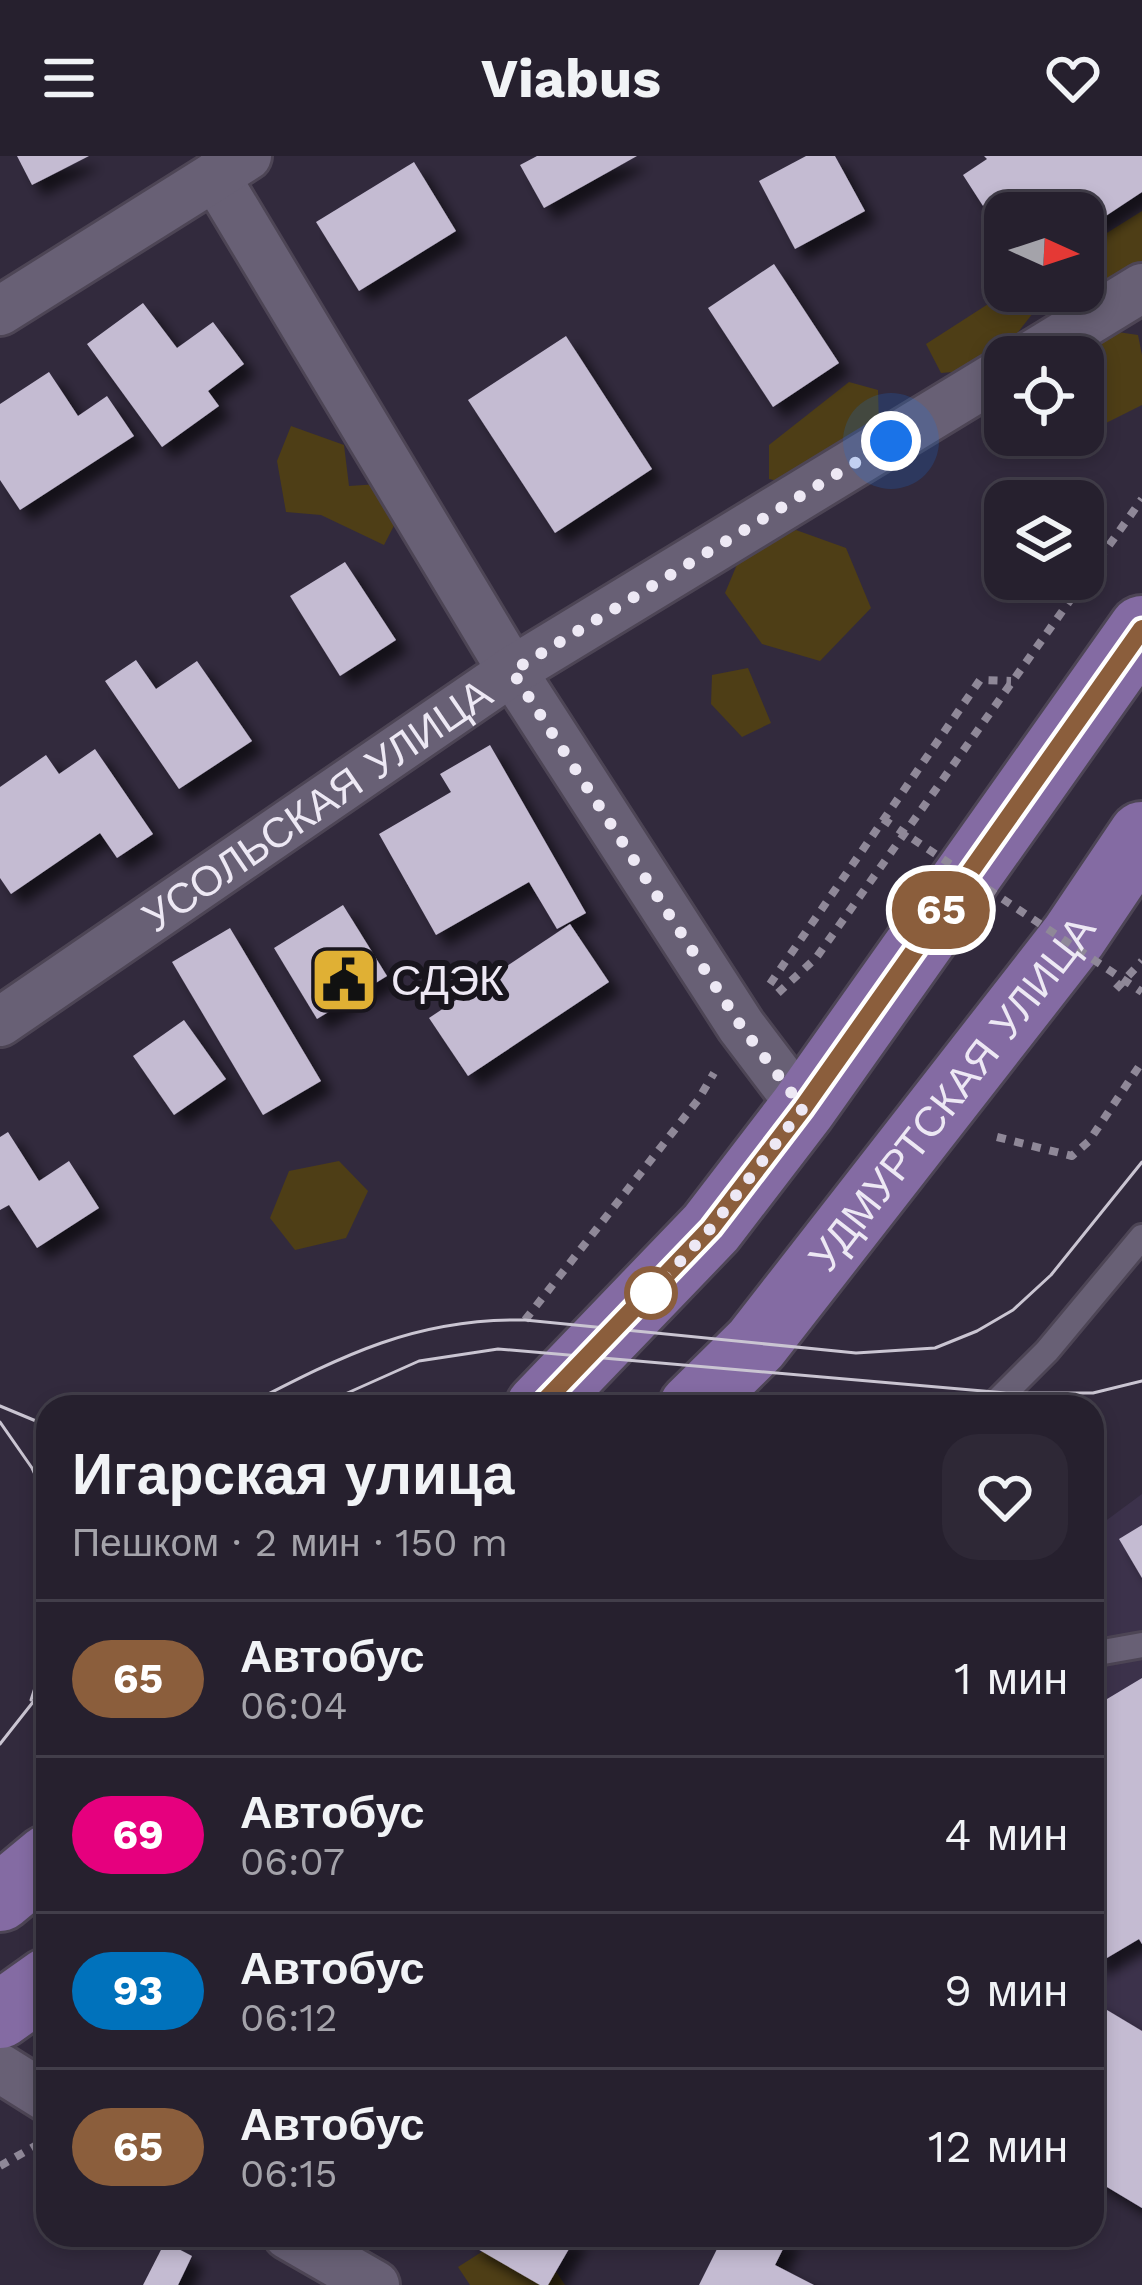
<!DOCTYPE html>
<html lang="ru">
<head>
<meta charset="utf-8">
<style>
	body { margin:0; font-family:"Work Sans",sans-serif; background:#2e2836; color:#f1f3f6; height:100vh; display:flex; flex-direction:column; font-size:45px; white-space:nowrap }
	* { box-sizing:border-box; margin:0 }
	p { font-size:39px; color:#a4a3aa }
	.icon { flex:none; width:66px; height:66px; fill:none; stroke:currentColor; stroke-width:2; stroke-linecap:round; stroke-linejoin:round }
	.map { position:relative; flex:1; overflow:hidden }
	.panel { position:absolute; left:36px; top:1239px; width:1068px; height:852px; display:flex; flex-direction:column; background:#26202e; border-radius:36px; box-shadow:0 6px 18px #0003,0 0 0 3px #423e4a }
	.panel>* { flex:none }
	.badge { padding:0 24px; border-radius:39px; font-size:42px; line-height:78px }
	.needle { width:78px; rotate:93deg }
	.controls { position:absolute; left:984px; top:36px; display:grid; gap:24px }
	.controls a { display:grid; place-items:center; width:120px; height:120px; border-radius:24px; background:#26202e; box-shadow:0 6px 18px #0003,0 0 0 3px #423e4a; font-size:60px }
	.you { position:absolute; width:60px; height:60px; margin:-30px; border:9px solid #fff; border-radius:50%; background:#1a73e8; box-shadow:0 0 0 18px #1a73e833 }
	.map>.badge { position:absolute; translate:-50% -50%; box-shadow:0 0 0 6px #fff }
	.round { display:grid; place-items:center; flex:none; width:126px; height:126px; border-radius:36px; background:#2e2836 }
	.head { display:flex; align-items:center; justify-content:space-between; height:204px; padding:0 36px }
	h1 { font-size:57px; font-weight:700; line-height:90px }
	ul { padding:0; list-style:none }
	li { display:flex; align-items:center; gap:36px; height:156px; padding:0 36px; border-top:3px solid #423e4a }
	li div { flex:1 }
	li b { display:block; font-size:45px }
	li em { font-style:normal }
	li .badge { min-width:132px; font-weight:700; text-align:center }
	header { display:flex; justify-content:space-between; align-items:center; height:156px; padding:0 36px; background:#26202e; font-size:54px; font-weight:700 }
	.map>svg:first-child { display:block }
	.built { fill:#3c324b }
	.green { fill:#4e3e16 }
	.building { fill:#c4bbd2; filter:url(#shadow) }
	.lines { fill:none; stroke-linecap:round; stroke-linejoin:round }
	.service-casing { stroke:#4d4555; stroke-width:30 }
	.minor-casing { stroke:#4d4555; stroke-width:54 }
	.primary-casing { stroke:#4d4555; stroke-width:72 }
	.path { stroke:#8f8898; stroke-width:8; stroke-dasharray:9 9; stroke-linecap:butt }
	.service { stroke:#686075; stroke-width:24 }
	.minor { stroke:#686075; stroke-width:48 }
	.primary { stroke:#846ba3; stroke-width:66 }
	.tram { stroke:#cac5d2; stroke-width:3 }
	.path-bridge { stroke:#8f8898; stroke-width:8; stroke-dasharray:9 9; stroke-linecap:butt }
	.line-casing { stroke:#fff; stroke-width:27 }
	.line { stroke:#8b5e3c; stroke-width:18 }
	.walk { stroke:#ede8f4; stroke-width:12; stroke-dasharray:0 21.6 }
	.stop-dot { fill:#fff; stroke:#8b5e3c; stroke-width:6 }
	.labels { text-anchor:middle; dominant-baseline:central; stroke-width:12; stroke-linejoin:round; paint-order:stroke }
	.street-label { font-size:42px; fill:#ede8f4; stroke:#18151d }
	.poi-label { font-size:42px; fill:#ede8f4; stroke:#18151d; text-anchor:start }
</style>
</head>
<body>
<header><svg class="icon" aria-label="menu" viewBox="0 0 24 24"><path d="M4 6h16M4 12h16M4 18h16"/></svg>Viabus<svg class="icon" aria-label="heart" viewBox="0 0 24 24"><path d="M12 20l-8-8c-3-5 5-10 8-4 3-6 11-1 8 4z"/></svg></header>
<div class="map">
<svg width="1142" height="2129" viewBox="0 0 1142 2129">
	<defs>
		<filter id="shadow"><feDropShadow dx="11" dy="11" stdDeviation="6" flood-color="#0009"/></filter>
	</defs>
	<rect width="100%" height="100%" fill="#322a3d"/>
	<polygon class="built" points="1142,1338 1142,2052 1092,2022 1092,1375"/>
	<g class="green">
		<polygon points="1142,55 1142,119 1132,126 1083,129 1086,90"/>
		<polygon points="999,141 1033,157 989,213 941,217 926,188"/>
		<path d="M1104 174 1138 179 1142 199V249L1102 269C1070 231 1083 214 1104 174Z"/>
		<polygon points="849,226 878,234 879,270 797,329 769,323 769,289"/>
		<polygon points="291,270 344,289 349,330 379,328 402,354 384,389 321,359 286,356 277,305"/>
		<polygon points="796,374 846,392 871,452 820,505 762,488 725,437 741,399"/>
		<polygon points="748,512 771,567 742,581 711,548 712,519"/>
		<polygon points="339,1005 368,1035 346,1082 295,1094 270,1062 289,1015"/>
		<polygon points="491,2090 544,2097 565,2129 470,2129 458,2111"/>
	</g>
	<g class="building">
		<polygon points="17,0 89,0 32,29"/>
		<polygon points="537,0 637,0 544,52 520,9"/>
		<polygon points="806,0 835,0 865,55 795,93 759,25"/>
		<polygon points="984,0 1142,0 1142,36 1083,75 1083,57 1005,57 1005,84 963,19 987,3"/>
		<polygon points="414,6 456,75 359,135 316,66"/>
		<polygon points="774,108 839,207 773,251 708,152"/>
		<polygon points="143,147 177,192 213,166 244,208 208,235 219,250 162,291 87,188"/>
		<polygon points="566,180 652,313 555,377 468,244"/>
		<polygon points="49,216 78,260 107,240 134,280 20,354 0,324 0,248"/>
		<polygon points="345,406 396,484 340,520 290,440"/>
		<polygon points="136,504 156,533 197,505 252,585 179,633 105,525"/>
		<polygon points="490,589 586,757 557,773 529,726 436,779 379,678 451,636 440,618"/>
		<polygon points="95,593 153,678 117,702 100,677 11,738 0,722 0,631 46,599 59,618"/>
		<polygon points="343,749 387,820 317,863 274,792"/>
		<polygon points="570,768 609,826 468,920 429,862"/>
		<polygon points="230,772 321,925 263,959 172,806"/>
		<polygon points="184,864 226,923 174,959 133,900"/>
		<polygon points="8,976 39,1025 69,1005 99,1052 37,1092 9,1049 0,1054 0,981"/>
		<polygon points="1142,1369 1142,1422 1119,1383"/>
		<polygon points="1142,1522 1142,1788 1139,1783 1095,1809 1092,1803 1092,1552"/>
		<polygon points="1092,1845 1142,1875 1142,2052 1092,2022"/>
		<polygon points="474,2079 577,2079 548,2129 540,2129 469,2088"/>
		<polygon points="724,2079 790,2079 775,2109 814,2129 699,2129"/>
		<polygon points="165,2086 192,2100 178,2129 143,2129"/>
	</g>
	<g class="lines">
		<defs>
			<g id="service">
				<polyline points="991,1251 1047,1195 1142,1081"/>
				<polyline points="1092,1498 1142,1489"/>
			</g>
			<g id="minor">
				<polyline points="215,20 512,515 741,870 803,952"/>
				<polyline points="0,155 247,0"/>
				<polyline points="1029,201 1142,132"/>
				<path id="s1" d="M0 866 512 515 1005 215"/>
				<polyline points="0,1912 48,1942"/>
				<polyline points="288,2079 375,2129"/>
			</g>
			<g id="primary">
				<polyline points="539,1251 711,1072 803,952 1142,473"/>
				<path id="s2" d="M692 1251 756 1188 1074 780 1142 679"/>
				<polyline points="0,1742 48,1702"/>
				<polyline points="0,1859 48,1825"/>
			</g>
		</defs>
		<use href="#service" class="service-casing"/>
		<use href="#minor" class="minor-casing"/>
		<use href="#primary" class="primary-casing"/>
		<g class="path">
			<polyline points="770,828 980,524 1011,525"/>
			<polyline points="1116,833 1142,805"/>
			<polyline points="778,837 816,802 1142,343"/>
			<polyline points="997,981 1072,1000 1089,985 1142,906"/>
			<polyline points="525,1164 698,944 714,917"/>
			<polyline points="0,2010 35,1990"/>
		</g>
		<use href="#service" class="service"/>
		<use href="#minor" class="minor"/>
		<use href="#primary" class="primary"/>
		<g class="tram">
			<polyline points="0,1250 48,1270"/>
			<path d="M243 1251C340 1201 413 1162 525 1164L856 1197 935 1192 977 1175 1013 1154 1051 1119 1142 1006"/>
			<polyline points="316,1251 419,1205 498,1193 1006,1237 1093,1237 1142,1225"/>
			<polyline points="0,1266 32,1312 48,1346"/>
			<polyline points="31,1544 48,1492"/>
			<polyline points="0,1588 48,1527"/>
		</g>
		<polyline class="path-bridge" points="883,663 1142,836"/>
	</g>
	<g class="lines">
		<defs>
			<polyline id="line" points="539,1251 711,1072 803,952 1142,473"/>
		</defs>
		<use href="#line" class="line-casing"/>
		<use href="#line" class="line"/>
		<polyline class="walk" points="651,1137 711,1072 803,952 741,870 512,515 891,285"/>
	</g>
	<defs>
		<symbol id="civic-square" viewBox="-11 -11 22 22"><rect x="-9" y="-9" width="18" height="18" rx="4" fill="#e0b034" stroke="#18151d"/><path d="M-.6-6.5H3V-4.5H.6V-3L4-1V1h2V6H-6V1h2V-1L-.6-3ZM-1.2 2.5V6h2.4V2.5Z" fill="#111"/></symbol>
	</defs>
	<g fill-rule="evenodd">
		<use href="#civic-square" x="306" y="786" width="76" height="76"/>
	</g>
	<circle class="stop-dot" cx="651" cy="1137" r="24"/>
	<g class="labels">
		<g class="street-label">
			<text stroke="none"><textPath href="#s1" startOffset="384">УСОЛЬСКАЯ УЛИЦА</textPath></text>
			<text stroke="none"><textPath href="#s2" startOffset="408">УДМУРТСКАЯ УЛИЦА</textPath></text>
		</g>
		<g class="poi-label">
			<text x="391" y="824">СДЭК</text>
		</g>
	</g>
</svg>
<div class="controls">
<a><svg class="needle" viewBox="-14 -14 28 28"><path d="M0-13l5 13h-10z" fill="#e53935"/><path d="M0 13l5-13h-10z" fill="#a4a3aa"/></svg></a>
<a><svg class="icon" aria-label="locate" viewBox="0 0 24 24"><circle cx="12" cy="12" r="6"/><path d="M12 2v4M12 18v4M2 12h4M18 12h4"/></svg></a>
<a><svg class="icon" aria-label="layers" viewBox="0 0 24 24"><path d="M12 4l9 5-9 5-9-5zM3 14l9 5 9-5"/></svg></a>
</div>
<div class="you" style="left:891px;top:285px"></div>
<b class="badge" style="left:941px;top:754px;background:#8b5e3c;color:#fff">65</b>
<section class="panel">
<div class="head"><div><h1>Игарская улица</h1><p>Пешком · 2 мин · 150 m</p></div><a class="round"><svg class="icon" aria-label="heart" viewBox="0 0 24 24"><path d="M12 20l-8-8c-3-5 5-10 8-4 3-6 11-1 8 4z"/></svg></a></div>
<ul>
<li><span class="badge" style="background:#8b5e3c;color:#fff">65</span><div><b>Автобус</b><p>06:04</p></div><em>1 мин</em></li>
<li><span class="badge" style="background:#e6007e;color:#fff">69</span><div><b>Автобус</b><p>06:07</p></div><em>4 мин</em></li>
<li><span class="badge" style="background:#0072bc;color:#fff">93</span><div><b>Автобус</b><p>06:12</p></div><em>9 мин</em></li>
<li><span class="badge" style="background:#8b5e3c;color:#fff">65</span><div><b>Автобус</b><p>06:15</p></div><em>12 мин</em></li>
</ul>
</section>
</div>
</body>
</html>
